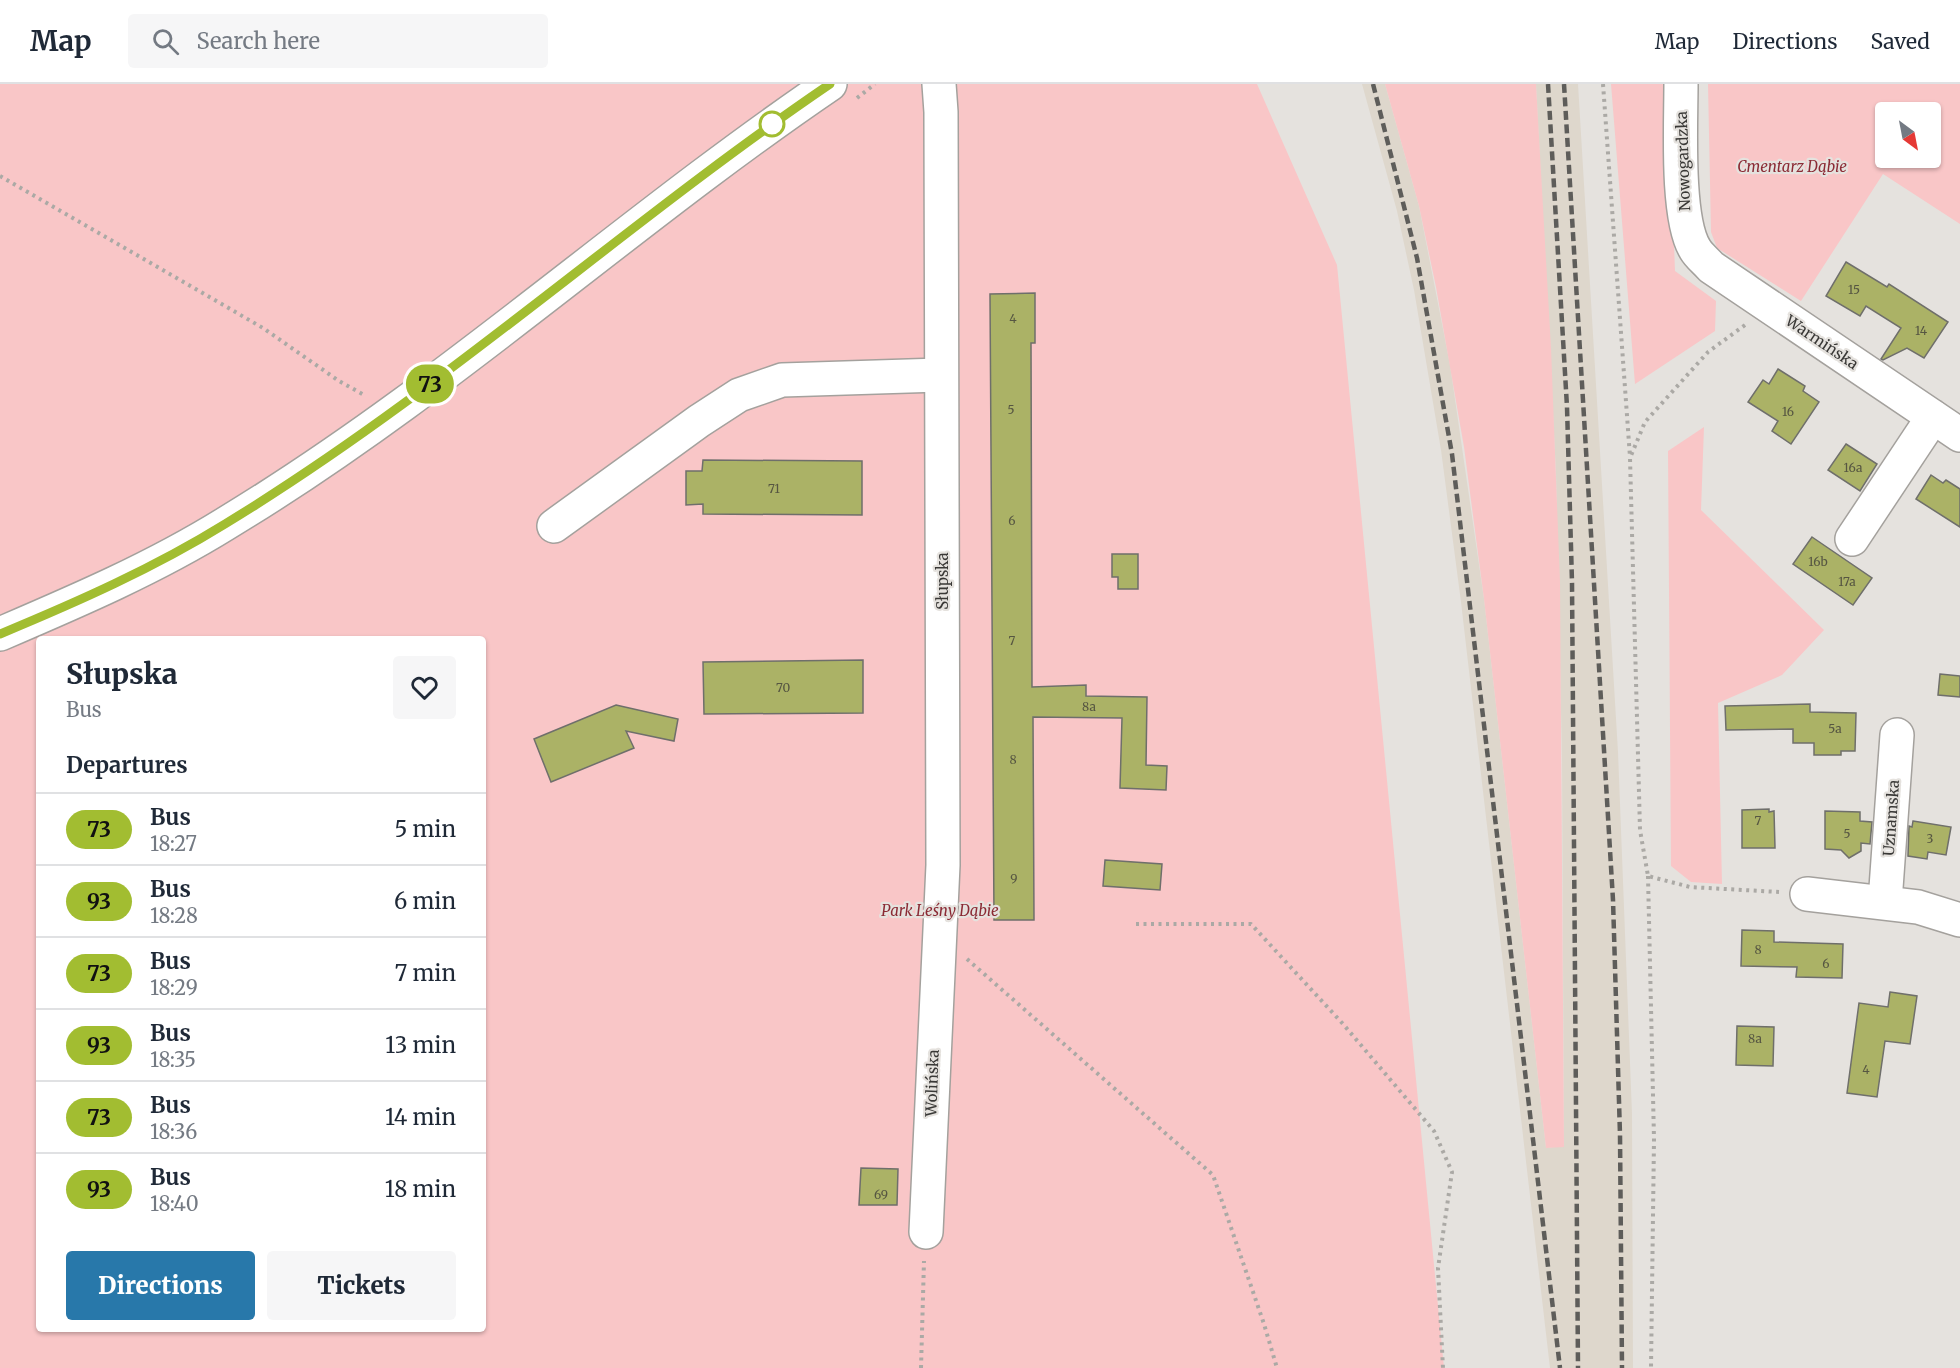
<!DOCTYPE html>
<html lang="en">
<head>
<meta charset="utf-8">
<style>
	body { margin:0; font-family:Merriweather,serif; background:#f6f6f7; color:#1f2937; height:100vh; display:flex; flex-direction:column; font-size:22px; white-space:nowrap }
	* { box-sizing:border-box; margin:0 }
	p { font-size:20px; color:#747a83 }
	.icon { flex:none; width:33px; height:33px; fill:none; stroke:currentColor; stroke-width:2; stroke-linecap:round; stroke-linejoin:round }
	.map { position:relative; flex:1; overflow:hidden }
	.panel { position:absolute; left:36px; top:552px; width:450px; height:696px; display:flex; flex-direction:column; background:#fff; border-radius:6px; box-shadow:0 2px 4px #0004 }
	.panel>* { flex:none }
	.badge { padding:0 12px; border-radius:20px; font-size:21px; line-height:39px }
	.needle { width:39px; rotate:148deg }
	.fabs { position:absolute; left:1875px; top:18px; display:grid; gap:12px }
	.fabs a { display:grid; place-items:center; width:66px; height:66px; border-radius:6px; background:#fff; box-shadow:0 2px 4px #0004; font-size:30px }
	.map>.badge { position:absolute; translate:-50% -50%; box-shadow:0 0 0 3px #fff }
	h2 { padding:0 30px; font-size:22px; line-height:54px }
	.round { display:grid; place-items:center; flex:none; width:63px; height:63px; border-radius:6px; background:#f6f6f7 }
	.headline { display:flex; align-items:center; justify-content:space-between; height:102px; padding:0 30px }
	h1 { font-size:28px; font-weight:800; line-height:45px }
	.cta { display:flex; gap:12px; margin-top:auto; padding:12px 30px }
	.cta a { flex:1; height:69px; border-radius:6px; background:#2878aa; color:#fff; font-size:24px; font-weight:800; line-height:69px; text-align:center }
	.cta a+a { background:#f6f6f7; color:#1f2937 }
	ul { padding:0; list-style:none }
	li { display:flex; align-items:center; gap:18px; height:72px; padding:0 30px; border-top:2px solid #e0e1e3 }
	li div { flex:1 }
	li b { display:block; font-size:22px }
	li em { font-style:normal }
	li .badge { min-width:66px; font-weight:700; text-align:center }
	header { display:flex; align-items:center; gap:36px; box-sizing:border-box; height:84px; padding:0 30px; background:#fff; border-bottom:2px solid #e0e1e3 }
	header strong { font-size:28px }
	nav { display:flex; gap:33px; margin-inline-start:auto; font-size:21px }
	.search { width:420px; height:54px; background:#f6f6f7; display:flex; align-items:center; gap:15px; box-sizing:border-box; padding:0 21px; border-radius:6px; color:#747a83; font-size:22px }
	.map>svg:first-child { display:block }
	.built { fill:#ded7cc }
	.green { fill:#f9c6c7; fill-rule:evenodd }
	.building { fill:#abb266; stroke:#6f6f6b; stroke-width:1.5 }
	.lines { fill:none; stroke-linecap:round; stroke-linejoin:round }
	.minor-casing { stroke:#a4a19d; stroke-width:36 }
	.path { stroke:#aba9a5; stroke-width:4; stroke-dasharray:3 4.5; stroke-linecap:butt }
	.minor { stroke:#fff; stroke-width:33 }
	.rail { stroke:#5e5d5a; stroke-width:4.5; stroke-dasharray:9 4.5; stroke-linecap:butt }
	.line-casing { stroke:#fff; stroke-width:14 }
	.line { stroke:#a2bd31; stroke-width:9 }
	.stop-dot { fill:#fff; stroke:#a2bd31; stroke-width:3 }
	.labels { text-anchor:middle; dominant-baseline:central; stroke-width:4.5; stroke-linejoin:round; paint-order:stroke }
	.number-label { font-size:12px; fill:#565642 }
	.street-label { font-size:15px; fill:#393836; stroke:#e5e2de }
	.park-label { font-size:15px; font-style:italic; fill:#8b2b35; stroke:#e5e2de }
</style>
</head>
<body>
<header>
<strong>Map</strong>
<div class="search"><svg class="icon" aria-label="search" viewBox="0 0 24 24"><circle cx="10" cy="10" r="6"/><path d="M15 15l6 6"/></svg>Search here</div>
<nav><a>Map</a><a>Directions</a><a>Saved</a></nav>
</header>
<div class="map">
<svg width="1960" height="1284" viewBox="0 0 1960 1284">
	<rect width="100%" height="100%" fill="#e5e2de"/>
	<polygon class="built" points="1362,0 1385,0 1419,122 1450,281 1484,515 1546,1064 1564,1062 1562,673 1556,389 1536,0 1578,0 1618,668 1632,1030 1633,1284 1550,1284 1461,518 1441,366 1414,206 1397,127"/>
	<g class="green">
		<path d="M0 0H1257L1337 181 1444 1284H0ZM39 555H483V1245H39Z"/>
		<polygon points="1385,0 1536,0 1551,264 1560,498 1564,1063 1546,1064 1484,515 1464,363 1436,203 1419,122"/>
		<polygon points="1611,0 1668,0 1675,187 1716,217 1715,247 1635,300"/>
		<path d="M1708 0H1960V140L1883 90 1801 217 1717 164 1711 148ZM1930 28V74H1886V28Z"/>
		<polygon points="1704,343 1701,426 1824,546 1782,591 1718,619 1722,800 1691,798 1671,782 1668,367"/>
	</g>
	<g class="building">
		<polygon points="1846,178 1887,203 1889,200 1948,238 1924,274 1907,264 1883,276 1881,275 1901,244 1866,222 1860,232 1826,212"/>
		<polygon points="1035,209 1035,259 1031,259 1032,603 1086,601 1086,612 1147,613 1146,681 1167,682 1166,706 1120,704 1122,634 1033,633 1034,836 994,836 990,210"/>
		<polygon points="1778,285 1805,302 1803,307 1819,318 1791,360 1772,347 1778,337 1748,318 1763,296 1769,300"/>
		<polygon points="1846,360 1877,380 1860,407 1828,386"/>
		<polygon points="703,376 862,377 862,431 703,430 703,420 686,421 686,387 702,387"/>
		<polygon points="1931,391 1943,399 1946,396 1960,405 1960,443 1916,415"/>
		<polygon points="1812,453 1872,494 1853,521 1793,480"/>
		<polygon points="1112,470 1138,470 1138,505 1118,505 1118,493 1112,493"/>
		<polygon points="863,576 863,629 704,630 703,578"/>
		<polygon points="1940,590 1960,592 1960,613 1938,611"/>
		<polygon points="1810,620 1810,628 1856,629 1855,667 1841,667 1841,671 1814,671 1814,659 1793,659 1793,645 1726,646 1725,622"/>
		<polygon points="616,621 678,635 674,657 626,647 634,664 551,698 534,655"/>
		<polygon points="1769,725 1769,728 1774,727 1775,764 1742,764 1742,726"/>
		<polygon points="1825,727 1860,728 1860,737 1872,738 1870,760 1861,759 1861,767 1849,774 1841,766 1825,765"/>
		<polygon points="1913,737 1951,743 1946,771 1928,768 1927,775 1908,772 1909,742 1912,743"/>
		<polygon points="1105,776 1162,780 1160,806 1103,802"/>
		<polygon points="1742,846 1774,847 1774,858 1843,860 1842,894 1796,893 1797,883 1741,882"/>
		<polygon points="1890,908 1917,912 1910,960 1885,957 1877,1013 1847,1009 1859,919 1888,923"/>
		<polygon points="1737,942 1774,943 1773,982 1736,981"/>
		<polygon points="861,1084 898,1085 897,1121 859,1121"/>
	</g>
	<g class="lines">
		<defs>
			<g id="minor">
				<path d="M1681 0C1681 39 1676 134 1695 165 1699 172 1706 177 1711 183L1960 351"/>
				<polyline points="554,442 699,337 739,311 782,296 940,291"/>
				<polyline points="1852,455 1933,333"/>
				<path d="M0 550C77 517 154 484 225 440 439 311 624 140 830 0"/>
				<polyline points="1807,810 1918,823 1960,836"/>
				<polyline points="1885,818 1897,651"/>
				<polyline points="926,1148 943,781 941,28 939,0"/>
			</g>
		</defs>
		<use href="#minor" class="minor-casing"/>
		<g class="path">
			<polyline points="1603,0 1630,373"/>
			<polyline points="857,14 875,0"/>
			<polyline points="0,92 263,244 339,297 366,312"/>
			<polyline points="1745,241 1708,268 1645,338 1630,374 1640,746 1648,792 1690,803 1779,808"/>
			<polyline points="1648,792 1654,1055 1651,1284"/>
			<polyline points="1136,840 1251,840 1343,940 1434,1047 1452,1088 1438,1184 1443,1284"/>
			<polyline points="967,875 1213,1091 1264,1240 1277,1284"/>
			<polyline points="921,1284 924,1177"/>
		</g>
		<use href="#minor" class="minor"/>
		<g class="rail">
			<polyline points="1373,0 1417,174 1452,370 1560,1284"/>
			<polyline points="1548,0 1567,323 1572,498 1578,1284"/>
			<polyline points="1564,0 1613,816 1620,1051 1622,1284"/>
		</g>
	</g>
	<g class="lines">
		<defs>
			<path id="line" d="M0 550C77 518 154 484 225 440 439 310 624 140 830 0"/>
		</defs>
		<use href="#line" class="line-casing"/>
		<use href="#line" class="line"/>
	</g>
	<circle class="stop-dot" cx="772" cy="40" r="12"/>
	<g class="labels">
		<g class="number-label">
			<text x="1854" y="205">15</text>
			<text x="1013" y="234">4</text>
			<text x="1921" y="246">14</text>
			<text x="1011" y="325">5</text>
			<text x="1788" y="327">16</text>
			<text x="1853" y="383">16a</text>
			<text x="774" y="404">71</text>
			<text x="1012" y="436">6</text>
			<text x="1818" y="477">16b</text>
			<text x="1847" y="497">17a</text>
			<text x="1012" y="556">7</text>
			<text x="783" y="603">70</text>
			<text x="1089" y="622">8a</text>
			<text x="1835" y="644">5a</text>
			<text x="1013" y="675">8</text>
			<text x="1758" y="736">7</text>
			<text x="1847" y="749">5</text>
			<text x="1930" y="754">3</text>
			<text x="1014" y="794">9</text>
			<text x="1758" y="865">8</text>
			<text x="1826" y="879">6</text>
			<text x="1755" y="954">8a</text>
			<text x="1866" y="985">4</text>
			<text x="881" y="1110">69</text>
		</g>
		<g class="street-label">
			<text transform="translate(1683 77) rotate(-92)">Nowogardzka</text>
			<text transform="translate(1822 258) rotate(34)">Warmińska</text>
			<text transform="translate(942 497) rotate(-90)">Słupska</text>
			<text transform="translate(1891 734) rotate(-86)">Uznamska</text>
			<text transform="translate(932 999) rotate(-88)">Wolińska</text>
		</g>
		<g class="park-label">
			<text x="1792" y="82">Cmentarz Dąbie</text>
			<text x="940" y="826">Park Leśny Dąbie</text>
		</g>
	</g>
</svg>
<div class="fabs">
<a><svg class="needle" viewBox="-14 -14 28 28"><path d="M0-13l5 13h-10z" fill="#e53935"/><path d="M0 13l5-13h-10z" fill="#747a83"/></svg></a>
</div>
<b class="badge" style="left:430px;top:300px;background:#a2bd31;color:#111">73</b>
<section class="panel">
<div class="headline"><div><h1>Słupska</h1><p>Bus</p></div><a class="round"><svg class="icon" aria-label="heart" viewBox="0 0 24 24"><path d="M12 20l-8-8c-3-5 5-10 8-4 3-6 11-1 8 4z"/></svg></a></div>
<h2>Departures</h2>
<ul>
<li><span class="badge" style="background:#a2bd31;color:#111">73</span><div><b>Bus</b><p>18:27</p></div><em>5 min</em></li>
<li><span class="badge" style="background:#a2bd31;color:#111">93</span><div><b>Bus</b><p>18:28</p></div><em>6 min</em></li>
<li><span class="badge" style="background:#a2bd31;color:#111">73</span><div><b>Bus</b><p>18:29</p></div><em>7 min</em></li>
<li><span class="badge" style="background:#a2bd31;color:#111">93</span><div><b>Bus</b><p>18:35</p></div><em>13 min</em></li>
<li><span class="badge" style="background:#a2bd31;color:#111">73</span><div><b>Bus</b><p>18:36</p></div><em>14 min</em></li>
<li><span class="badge" style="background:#a2bd31;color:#111">93</span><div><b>Bus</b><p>18:40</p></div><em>18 min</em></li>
</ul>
<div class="cta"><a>Directions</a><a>Tickets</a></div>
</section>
</div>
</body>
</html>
